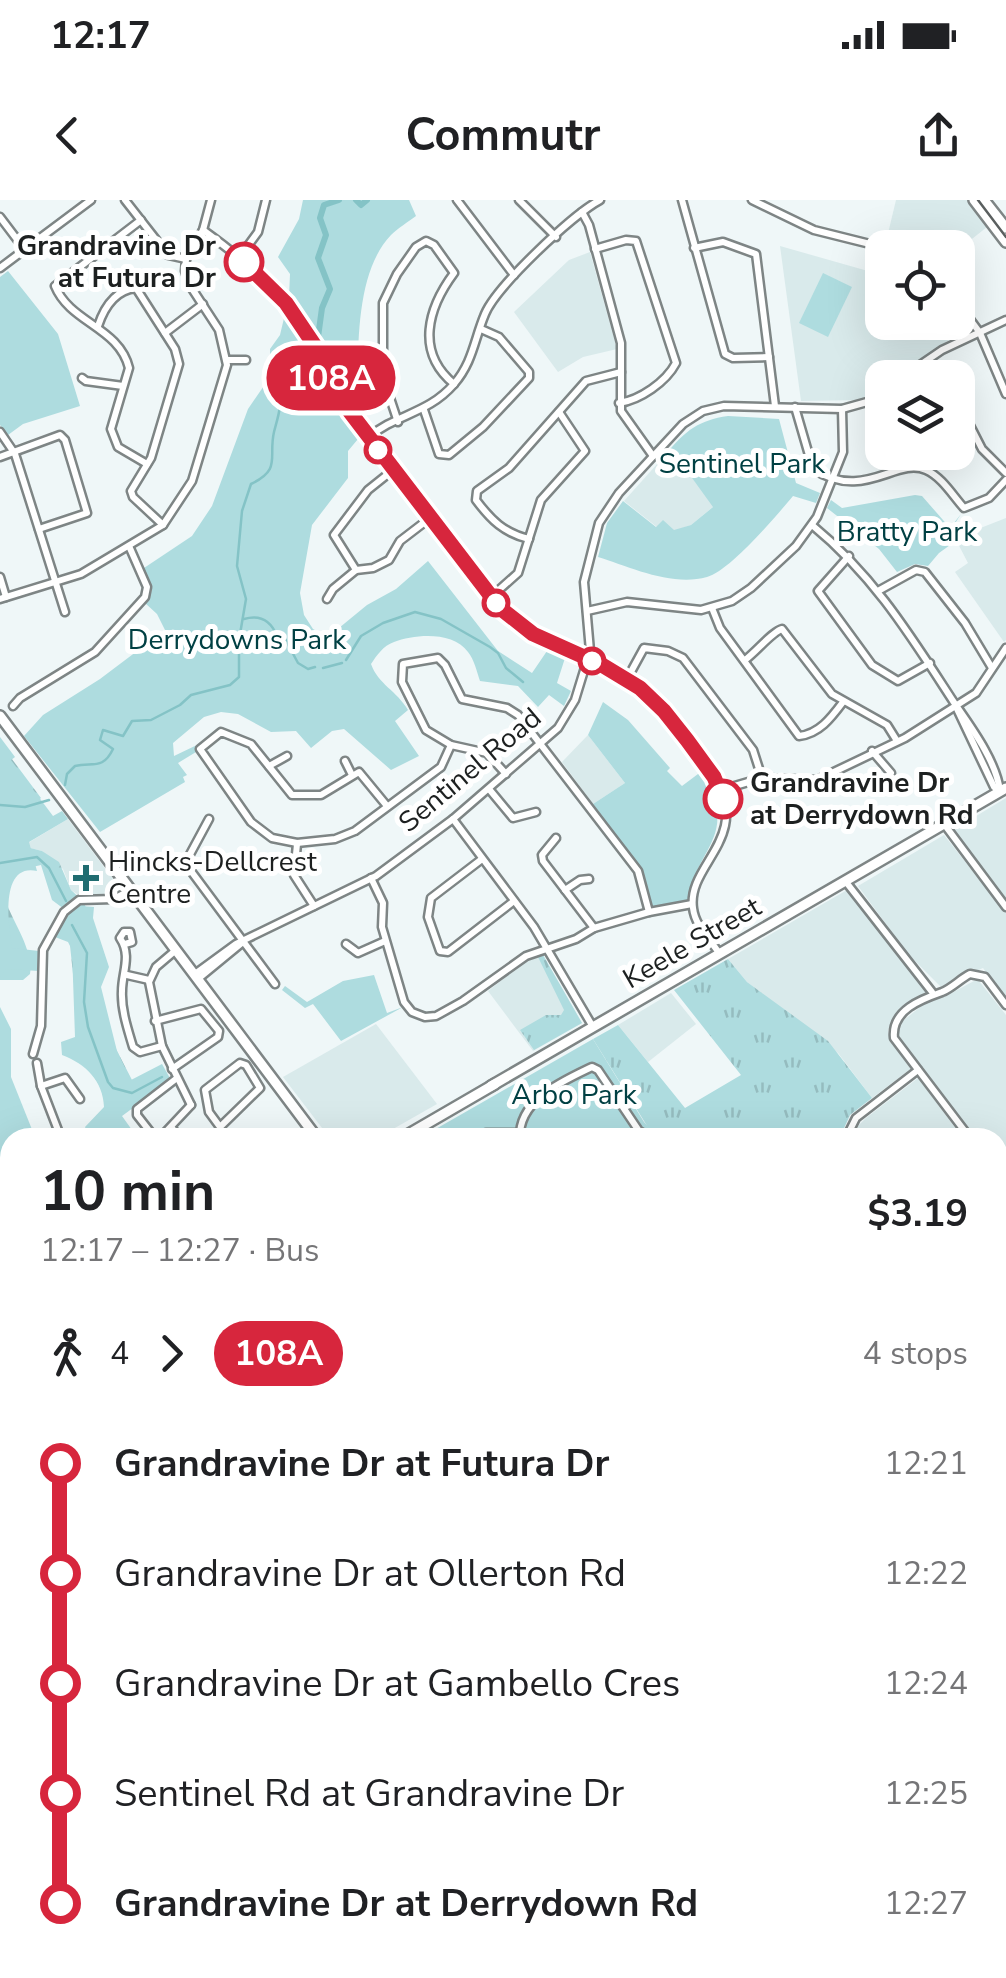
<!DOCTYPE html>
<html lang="en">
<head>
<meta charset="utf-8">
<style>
	body { margin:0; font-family:"Nunito Sans",sans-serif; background:#f6f6f6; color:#202124; height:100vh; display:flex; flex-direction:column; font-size:38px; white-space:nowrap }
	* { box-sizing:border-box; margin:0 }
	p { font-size:32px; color:#757577 }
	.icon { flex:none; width:55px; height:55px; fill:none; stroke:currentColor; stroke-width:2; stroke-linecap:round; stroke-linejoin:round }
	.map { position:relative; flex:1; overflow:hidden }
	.drawer { position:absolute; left:0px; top:928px; width:1008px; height:852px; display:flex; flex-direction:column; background:#fff; border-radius:30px 30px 0 0; box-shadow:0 10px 40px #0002 }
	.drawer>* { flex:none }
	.badge { padding:0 20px; border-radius:32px; font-size:35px; line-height:65px }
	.buttons { position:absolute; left:865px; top:30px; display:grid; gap:20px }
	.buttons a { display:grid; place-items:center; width:110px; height:110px; border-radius:20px; background:#fff; box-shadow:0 10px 40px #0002; font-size:50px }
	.map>.badge { position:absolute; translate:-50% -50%; box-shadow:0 0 0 5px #fff }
	.legs { display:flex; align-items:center; gap:15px; height:110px; padding:0 40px; font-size:32px }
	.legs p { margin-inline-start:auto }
	.overview { display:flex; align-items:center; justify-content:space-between; height:170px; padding:0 40px }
	h1 { font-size:55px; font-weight:700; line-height:75px }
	ul { padding:0 40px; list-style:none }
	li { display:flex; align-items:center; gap:35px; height:110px; font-size:38px }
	li i { display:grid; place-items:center; width:15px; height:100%; margin:0 12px; background:currentColor }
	li i::after { content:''; width:25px; height:25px; margin:-12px; border:8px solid; border-radius:50%; background:#fff }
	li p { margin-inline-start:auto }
	li:first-child i { background:linear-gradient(#0000 50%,currentColor 0) }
	li:last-child i { background:linear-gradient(currentColor 50%,#0000 0) }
	.status { display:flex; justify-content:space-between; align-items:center; height:70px; padding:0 50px; background:#fff; direction:ltr }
	.status svg { height:28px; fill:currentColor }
	header { display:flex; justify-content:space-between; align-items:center; height:130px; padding:0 40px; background:#fff; font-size:45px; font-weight:700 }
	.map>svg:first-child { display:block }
	.built { fill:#d9eaeb }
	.grass { fill:url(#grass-tufts) }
	.forest { fill:url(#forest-firs) }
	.park { fill:#aedcdf }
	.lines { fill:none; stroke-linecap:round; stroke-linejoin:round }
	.stream { stroke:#84c3c6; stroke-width:2.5 }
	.river { stroke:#84c3c6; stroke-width:6 }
	.major-tunnel { stroke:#c5cccd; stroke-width:9; stroke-dasharray:9 4.5; stroke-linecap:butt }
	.minor-casing { stroke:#7e8585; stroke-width:11 }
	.major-casing { stroke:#7e8585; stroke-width:14 }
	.minor { stroke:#fff; stroke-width:6 }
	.major { stroke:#fff; stroke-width:9 }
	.tram { stroke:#5a5f5f; stroke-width:2.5 }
	.rail-casing { stroke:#5a5f5f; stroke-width:6 }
	.rail { stroke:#fff; stroke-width:2.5; stroke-dasharray:8; stroke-linecap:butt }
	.line-1-casing { stroke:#fff; stroke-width:22 }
	.line-1 { stroke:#d7263d; stroke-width:15 }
	.stop-1-dot { fill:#fff; stroke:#d7263d; stroke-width:5 }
	.poi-dot { fill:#206c70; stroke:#fff; stroke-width:4 }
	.labels { text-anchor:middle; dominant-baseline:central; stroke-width:10; stroke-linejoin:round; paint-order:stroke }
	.stop-label { font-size:28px; font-weight:bold; fill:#1d2020; stroke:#fff; text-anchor:end }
	.park-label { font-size:28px; fill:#014043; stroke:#fff }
	.street-label { font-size:28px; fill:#1d2020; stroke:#fff }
	.poi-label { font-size:28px; fill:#1d2020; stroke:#fff; text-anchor:start }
</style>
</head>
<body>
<div class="status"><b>12:17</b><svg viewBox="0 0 49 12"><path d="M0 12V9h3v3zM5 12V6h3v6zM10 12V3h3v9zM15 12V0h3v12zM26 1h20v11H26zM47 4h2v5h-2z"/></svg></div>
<header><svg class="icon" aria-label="back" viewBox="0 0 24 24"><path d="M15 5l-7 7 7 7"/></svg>Commutr<svg class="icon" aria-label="share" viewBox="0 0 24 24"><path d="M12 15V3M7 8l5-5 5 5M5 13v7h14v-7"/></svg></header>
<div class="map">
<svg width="1006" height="1778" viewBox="0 0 1006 1778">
	<defs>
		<pattern id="grass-tufts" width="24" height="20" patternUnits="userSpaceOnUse" patternTransform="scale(2.5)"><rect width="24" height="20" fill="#aedcdf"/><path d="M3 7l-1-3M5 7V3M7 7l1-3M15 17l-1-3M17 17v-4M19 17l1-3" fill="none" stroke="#95bcbf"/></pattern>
		<pattern id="forest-firs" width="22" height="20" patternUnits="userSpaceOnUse" patternTransform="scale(2.5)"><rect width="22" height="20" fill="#aedcdf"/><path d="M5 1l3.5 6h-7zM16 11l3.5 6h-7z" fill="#95bcbf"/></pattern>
	</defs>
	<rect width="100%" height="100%" fill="#eff7f8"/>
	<g class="built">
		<polygon points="896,0 967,0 987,27 958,50 958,48 885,46"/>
		<polygon points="780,46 882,75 882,122 940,123 952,138 894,177 882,178 882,186 861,200 801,201"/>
		<polygon points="590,52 617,149 583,157 558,172 514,112 569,60"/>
		<polygon points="667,253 687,271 714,306 691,325 674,331 657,327 624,301"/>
		<polygon points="1006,318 1006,440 1004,442 955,372 968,363 955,338"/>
		<polygon points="588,535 625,583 593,604 562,562"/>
		<polygon points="1006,598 1006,699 953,630"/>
		<polygon points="68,619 122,691 115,696 77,694 71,690 63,669 42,651 30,648 28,643"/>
		<polygon points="944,635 1006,713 1006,799 983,768 941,787 908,754 858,686"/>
		<polygon points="847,690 927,791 893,817 888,830 890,841 911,869 872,898 838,853 747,782 728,759"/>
		<polygon points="543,755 582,823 533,851 488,791 523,763"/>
		<polygon points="974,781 979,781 1006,815 1006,980 998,968 998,938 974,937 900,839 897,829 899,824 934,796 946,796"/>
		<polygon points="671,793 696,824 648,862 618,825"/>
		<polygon points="376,824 437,904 379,937 329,937 283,877"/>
		<polygon points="918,878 962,937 853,937 854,930 866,918"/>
		<polygon points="10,1631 10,1770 204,1770 202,1778 0,1778 0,1636"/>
		<polygon points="235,1770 475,1770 479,1778 278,1778"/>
	</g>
	<g class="grass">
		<polygon points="543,755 582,823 534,850 520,830 546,815 561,815 564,810 538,757"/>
		<polygon points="728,759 747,782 828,841 872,898 850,915 840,937 654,937 593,839 618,825 685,908 741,875 674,790"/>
	</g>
	<path class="forest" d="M0 543 41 598 29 608 11 643 42 651 59 662 71 690 84 702 98 745 97 787 115 847 132 880 107 905 103 890 94 877 75 793 67 717 64 709 52 700 41 665 11 672 4 697C12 721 34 750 30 774L23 780H0Z"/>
	<g class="park">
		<path d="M303 0H409L416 16C408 22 398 28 391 35 348 80 360 181 358 239L348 251V278L312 325 300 393 304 415 313 429 328 437 367 405 396 389 428 361 498 451 532 473 547 451 565 458 557 483 571 491 564 506 549 495 538 507 518 486 480 481C477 472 474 459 468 452 453 431 415 434 394 442 383 446 377 455 371 464 378 484 397 491 408 510L395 521 419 556 391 570 344 529 332 531 311 548 296 531 271 532 238 514 221 512 204 517 173 543 174 556 199 544 196 552 178 563 187 575 183 577 185 582 100 632 24 536 43 515 100 479 165 430 157 414 145 403 152 390 144 368 192 336 212 306 248 209 270 177V149L280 135 289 97 290 74 278 57 299 19Z"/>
		<polygon points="8,71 58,134 80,206 23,224 8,235 0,225 0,77"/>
		<polygon points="823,73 852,87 828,137 799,123"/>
		<path d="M728 216 779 219 796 283 820 293 816 303 793 296C777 315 730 371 707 377 672 387 630 367 598 357L607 323 623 301 656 327 663 320 674 330 691 325 713 307 687 271 667 253C685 231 699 220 728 216Z"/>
		<polygon points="915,295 922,296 950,328 961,314 952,328 964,335 939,353 928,366 915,364 897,372 879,349 827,308 831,300 842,308"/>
		<path d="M603 502 628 520 670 568 667 571 682 586 702 571C740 639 697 643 688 702L653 709 643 672 593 604 625 583 588 535Z"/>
		<path d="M0 537 15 557 11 560 53 616 62 611 68 619 29 642 37 671C0 663 8 723 12 748L39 751V771L6 769 0 777Z"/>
		<path d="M81 706 94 707 93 718 109 767 101 787 117 851 131 880 162 864 171 880 122 916 132 930 122 937H89L85 927 104 907C103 881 86 864 62 855L61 842 75 837 72 750 68 742 55 737 70 711Z"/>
		<polygon points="374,775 387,813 403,807 341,841 313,804 305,808 282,790 285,786 307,802 343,781"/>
		<polygon points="0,807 11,829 11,877 35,937 10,938 10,1090 0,1085"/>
		<polygon points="593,839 644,922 655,934 654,938 420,938"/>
		<polygon points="10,1170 10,1467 0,1459 0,1176"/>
	</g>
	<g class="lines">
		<g class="stream">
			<path d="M244 419C261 414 271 421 277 436L284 437 298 463 308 469 315 467"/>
			<polyline points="346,460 361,436 383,423 415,412 441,419 490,447 498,453 506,468 523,482"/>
			<polyline points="323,468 342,463"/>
			<path d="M65 585 67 574 75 566C93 562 103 570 113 549L100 540 103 530 123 536 132 521 151 520 180 505 191 495 230 485 239 477V440L246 399 237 366 242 311 251 284C282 269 268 258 274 232 276 224 279 215 280 206L297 195 300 178"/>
			<polyline points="0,605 25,607 49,600"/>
			<polyline points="0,663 37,657 49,668 66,701"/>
			<polyline points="72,725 87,753 84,802 88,827 108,882 113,888 132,893 162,877"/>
		</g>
		<g class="river">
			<polyline points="356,0 361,5 367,0"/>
			<polyline points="318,137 322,108 330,89 318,58 326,35 320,18 324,5 339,0"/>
		</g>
		<polyline class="major-tunnel" points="1004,1086 1006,1088"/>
		<defs>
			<g id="minor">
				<polyline points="125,0 168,55 186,59"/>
				<polyline points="457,0 514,75"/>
				<polyline points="519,0 556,37"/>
				<polyline points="682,0 725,154 733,158 769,157"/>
				<polyline points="752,0 814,30 886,48"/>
				<polyline points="582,12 589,25 621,143 621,211 653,256"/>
				<polyline points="0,17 25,50"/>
				<path d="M141 20 55 86C70 123 119 127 129 168L111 229 118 247 147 264"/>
				<path d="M203 30C248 62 285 96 313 144 326 166 335 190 349 211 373 246 401 279 427 314 451 345 474 381 501 410 528 438 567 448 600 464 650 489 688 533 716 581 750 639 687 665 693 708 695 726 710 739 719 753"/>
				<polyline points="694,48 723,42 756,54 775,206"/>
				<path d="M595 49 626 40 636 41 676 163C666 182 640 200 619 203"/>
				<polyline points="239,58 258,32 266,0"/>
				<polyline points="0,68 91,0"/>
				<polyline points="958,103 980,133 1006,194"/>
				<path d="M98 126C104 108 115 90 136 88L175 149 179 164 151 258 131 291 133 297 163 325"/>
				<polyline points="165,133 203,104"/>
				<polyline points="227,160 246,160"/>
				<polyline points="82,178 86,181 123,186"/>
				<polyline points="901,178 942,150 1006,120"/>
				<polyline points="958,202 982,249 1006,273"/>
				<path d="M795 207 813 269C864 302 896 257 926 270 942 277 953 296 964 308L989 298 1006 280"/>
				<polyline points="424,210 439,254 449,255 483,227 529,178 529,172 499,137 481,129"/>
				<path d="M398 222 383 177V103L397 74 416 47 426 41 434 45 454 73C428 108 415 152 454 184"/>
				<polyline points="0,232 15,254 65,412"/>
				<path d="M369 237C396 214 428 214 454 184 473 162 474 140 485 114 496 87 573 14 600 0"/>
				<polyline points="917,252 917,267"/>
				<polyline points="0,257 60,235 65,240 87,313 39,329"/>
				<path d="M812 325C874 376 910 435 953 501 970 526 996 560 1000 591"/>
				<path d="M529 339C504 333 491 320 476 300L477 291 509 268 586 181 621 172"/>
				<polyline points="849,356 818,391 872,465 898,481 930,463"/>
				<polyline points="356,370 334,335 368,290 393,270"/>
				<polyline points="0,377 6,397"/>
				<polyline points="878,391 916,370 925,372 965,423 992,468"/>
				<polyline points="491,397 518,373 541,300 585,251 559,212"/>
				<polyline points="0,399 81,374 163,325 192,281 227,165 219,130 189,84 185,71 186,59 203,30 211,0"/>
				<polyline points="327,399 333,389 356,370 373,368 389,360 400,341 430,318"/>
				<path d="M712 408 720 428 799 536C819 534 831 518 843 502"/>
				<polyline points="587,411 627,402 701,410 732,401 751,388 796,346 817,317 843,252 842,209"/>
				<path d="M745 460C756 452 773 431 782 429L832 494 887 525 897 541"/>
				<polyline points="627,479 644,448 668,451 683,458 753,550 762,578"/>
				<polyline points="13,506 20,498 95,452 145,397 147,387 129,346"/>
				<polyline points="957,509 994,587 999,591"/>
				<polyline points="872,551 891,573"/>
				<polyline points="345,561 352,575"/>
				<polyline points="269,566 287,556"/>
				<polyline points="506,574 487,553 451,545 426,530 402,482 403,464 438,458 445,465 462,499 507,508 518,515 638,671 649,712"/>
				<polyline points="489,589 513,618 536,612"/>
				<polyline points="721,590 762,578 817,580 905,538 976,493 1006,448"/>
				<polyline points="387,606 359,572 321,595 292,595 251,544 221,532 200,549 251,622 272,638 297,643 335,639 355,631 441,567 451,545"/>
				<polyline points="209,619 188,658 188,667 275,784"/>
				<polyline points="453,619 534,727 593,827"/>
				<polyline points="944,624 1006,707"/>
				<polyline points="556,638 542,655 543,661 594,728"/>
				<polyline points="297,644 294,675 314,706"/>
				<polyline points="482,659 431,698 428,717 440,751 448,752 514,701"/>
				<polyline points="371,678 383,703 382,727 404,802 412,812 425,817 436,816 463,801 526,756 576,739 594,728 649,712 692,704"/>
				<polyline points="846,682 932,792"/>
				<polyline points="565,690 580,680 589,679"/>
				<path d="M125 744 132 742 130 732H124L120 738C132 756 122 772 122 791 121 810 128 830 133 847L140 852 162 846"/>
				<polyline points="346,744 358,753 385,741"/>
				<polyline points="176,750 156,767 149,782 162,846 191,905"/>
				<polyline points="195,774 236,744 376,676 453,619 558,528 575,500 590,451 584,382 599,323 619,293 683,224 703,211 724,206 842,209 867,202 882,192"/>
				<polyline points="127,775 149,780"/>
				<polyline points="198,779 243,742"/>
				<polyline points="155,821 201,809 219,831 218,837 172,869"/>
				<polyline points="33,854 41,826 43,750 64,712 79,700 114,699 131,690"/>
				<polyline points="37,863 41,886 61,938"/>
				<polygon points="240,863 246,865 260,888 220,927 209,912 205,890"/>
				<polyline points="41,886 65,878 80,899"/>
				<polyline points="171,927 180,938"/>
				<polyline points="155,938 137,915 137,909 177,878"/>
				<polyline points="160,938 191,905"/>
				<polyline points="471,938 486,933 519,933"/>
				<path d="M520 938C518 900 563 881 592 867L598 870 639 931 646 935"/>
				<polyline points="846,938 856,918 918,870"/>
				<path d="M970 938 894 838C891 810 922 799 942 792 952 788 960 779 970 774L985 777 1006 805"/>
				<polyline points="998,973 1006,985"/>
				<polyline points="998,1009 1006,1005"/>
				<polyline points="998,1281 1006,1289"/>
				<polyline points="998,1376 1006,1363"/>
				<polyline points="0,1463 10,1471"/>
				<polyline points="0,1470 10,1477"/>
				<polyline points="0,1530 10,1518"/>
				<polyline points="0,1588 10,1583"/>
				<polyline points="998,1589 1006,1595"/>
				<polyline points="998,1656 1006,1662"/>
			</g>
			<g id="major">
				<polyline points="974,0 1006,42"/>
				<polyline points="984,0 1006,28"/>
				<polyline points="0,516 317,938"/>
				<polyline points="491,886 1006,588"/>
				<polyline points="402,938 495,884"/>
				<polyline points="998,1069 1006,1080"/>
				<polyline points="0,1169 10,1163"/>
				<polyline points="998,1633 1006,1620"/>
				<polyline points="998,1646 1006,1633"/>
				<polyline points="964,1770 968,1778"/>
				<polyline points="972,1770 977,1778"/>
			</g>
		</defs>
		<use href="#minor" class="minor-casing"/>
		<use href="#major" class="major-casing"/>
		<use href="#minor" class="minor"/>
		<use href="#major" class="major"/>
		<polyline class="tram" points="978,0 1006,37"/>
		<defs>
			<g id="rail">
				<polyline points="998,1094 1006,1089"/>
				<polyline points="0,1631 10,1626"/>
			</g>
		</defs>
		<use href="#rail" class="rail-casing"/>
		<use href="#rail" class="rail"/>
	</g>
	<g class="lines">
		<defs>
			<polyline id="line-1" points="244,62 286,103 315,146 350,212 500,408 533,434 602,465 640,488 664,511 687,540 714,577 723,599"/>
		</defs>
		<use href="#line-1" class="line-1-casing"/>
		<use href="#line-1" class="line-1"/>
	</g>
	<g class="stop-1-dot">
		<circle cx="244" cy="62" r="18"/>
		<circle cx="378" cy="250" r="12"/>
		<circle cx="496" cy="403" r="12"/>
		<circle cx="592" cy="461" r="12"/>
		<circle cx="723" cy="599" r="18"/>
	</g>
	<path class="poi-dot" d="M81 663h10v10h10v10h-10v10h-10v-10h-10v-10h10z"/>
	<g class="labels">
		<g class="stop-label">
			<text x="216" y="46">Grandravine Dr<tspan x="216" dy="32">at Futura Dr</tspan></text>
			<text x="750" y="583" text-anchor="start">Grandravine Dr<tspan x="750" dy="32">at Derrydown Rd</tspan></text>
		</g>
		<g class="park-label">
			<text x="742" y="264">Sentinel Park</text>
			<text x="907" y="332">Bratty Park</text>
			<text x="237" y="440">Derrydowns Park</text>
			<text x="574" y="895">Arbo Park</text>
		</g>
		<g class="street-label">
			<text transform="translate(470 570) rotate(-40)">Sentinel Road</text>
			<text transform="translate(692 743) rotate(-30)">Keele Street</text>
		</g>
		<g class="poi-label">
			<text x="108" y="662">Hincks-Dellcrest<tspan x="108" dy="32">Centre</tspan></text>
		</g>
	</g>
</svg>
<div class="buttons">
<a><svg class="icon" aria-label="locate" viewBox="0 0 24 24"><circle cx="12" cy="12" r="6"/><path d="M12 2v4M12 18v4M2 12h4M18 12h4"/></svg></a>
<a><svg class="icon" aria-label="layers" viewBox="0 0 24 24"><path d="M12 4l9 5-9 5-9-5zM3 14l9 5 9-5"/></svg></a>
</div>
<b class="badge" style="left:331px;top:178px;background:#d7263d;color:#fff">108A</b>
<section class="drawer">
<div class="overview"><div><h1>10 min</h1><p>12:17 – 12:27 · Bus</p></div><b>$3.19</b></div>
<div class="legs"><svg class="icon" aria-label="walk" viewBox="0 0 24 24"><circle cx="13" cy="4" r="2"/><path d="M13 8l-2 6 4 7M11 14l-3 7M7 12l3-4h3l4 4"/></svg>4<svg class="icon" aria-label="forward" viewBox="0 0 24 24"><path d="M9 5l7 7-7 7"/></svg><b class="badge" style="background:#d7263d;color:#fff">108A</b><p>4 stops</p></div>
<ul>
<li><i style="color:#d7263d"></i><b>Grandravine Dr at Futura Dr</b><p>12:21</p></li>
<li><i style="color:#d7263d"></i><span>Grandravine Dr at Ollerton Rd</span><p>12:22</p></li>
<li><i style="color:#d7263d"></i><span>Grandravine Dr at Gambello Cres</span><p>12:24</p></li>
<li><i style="color:#d7263d"></i><span>Sentinel Rd at Grandravine Dr</span><p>12:25</p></li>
<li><i style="color:#d7263d"></i><b>Grandravine Dr at Derrydown Rd</b><p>12:27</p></li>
</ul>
</section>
</div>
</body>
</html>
